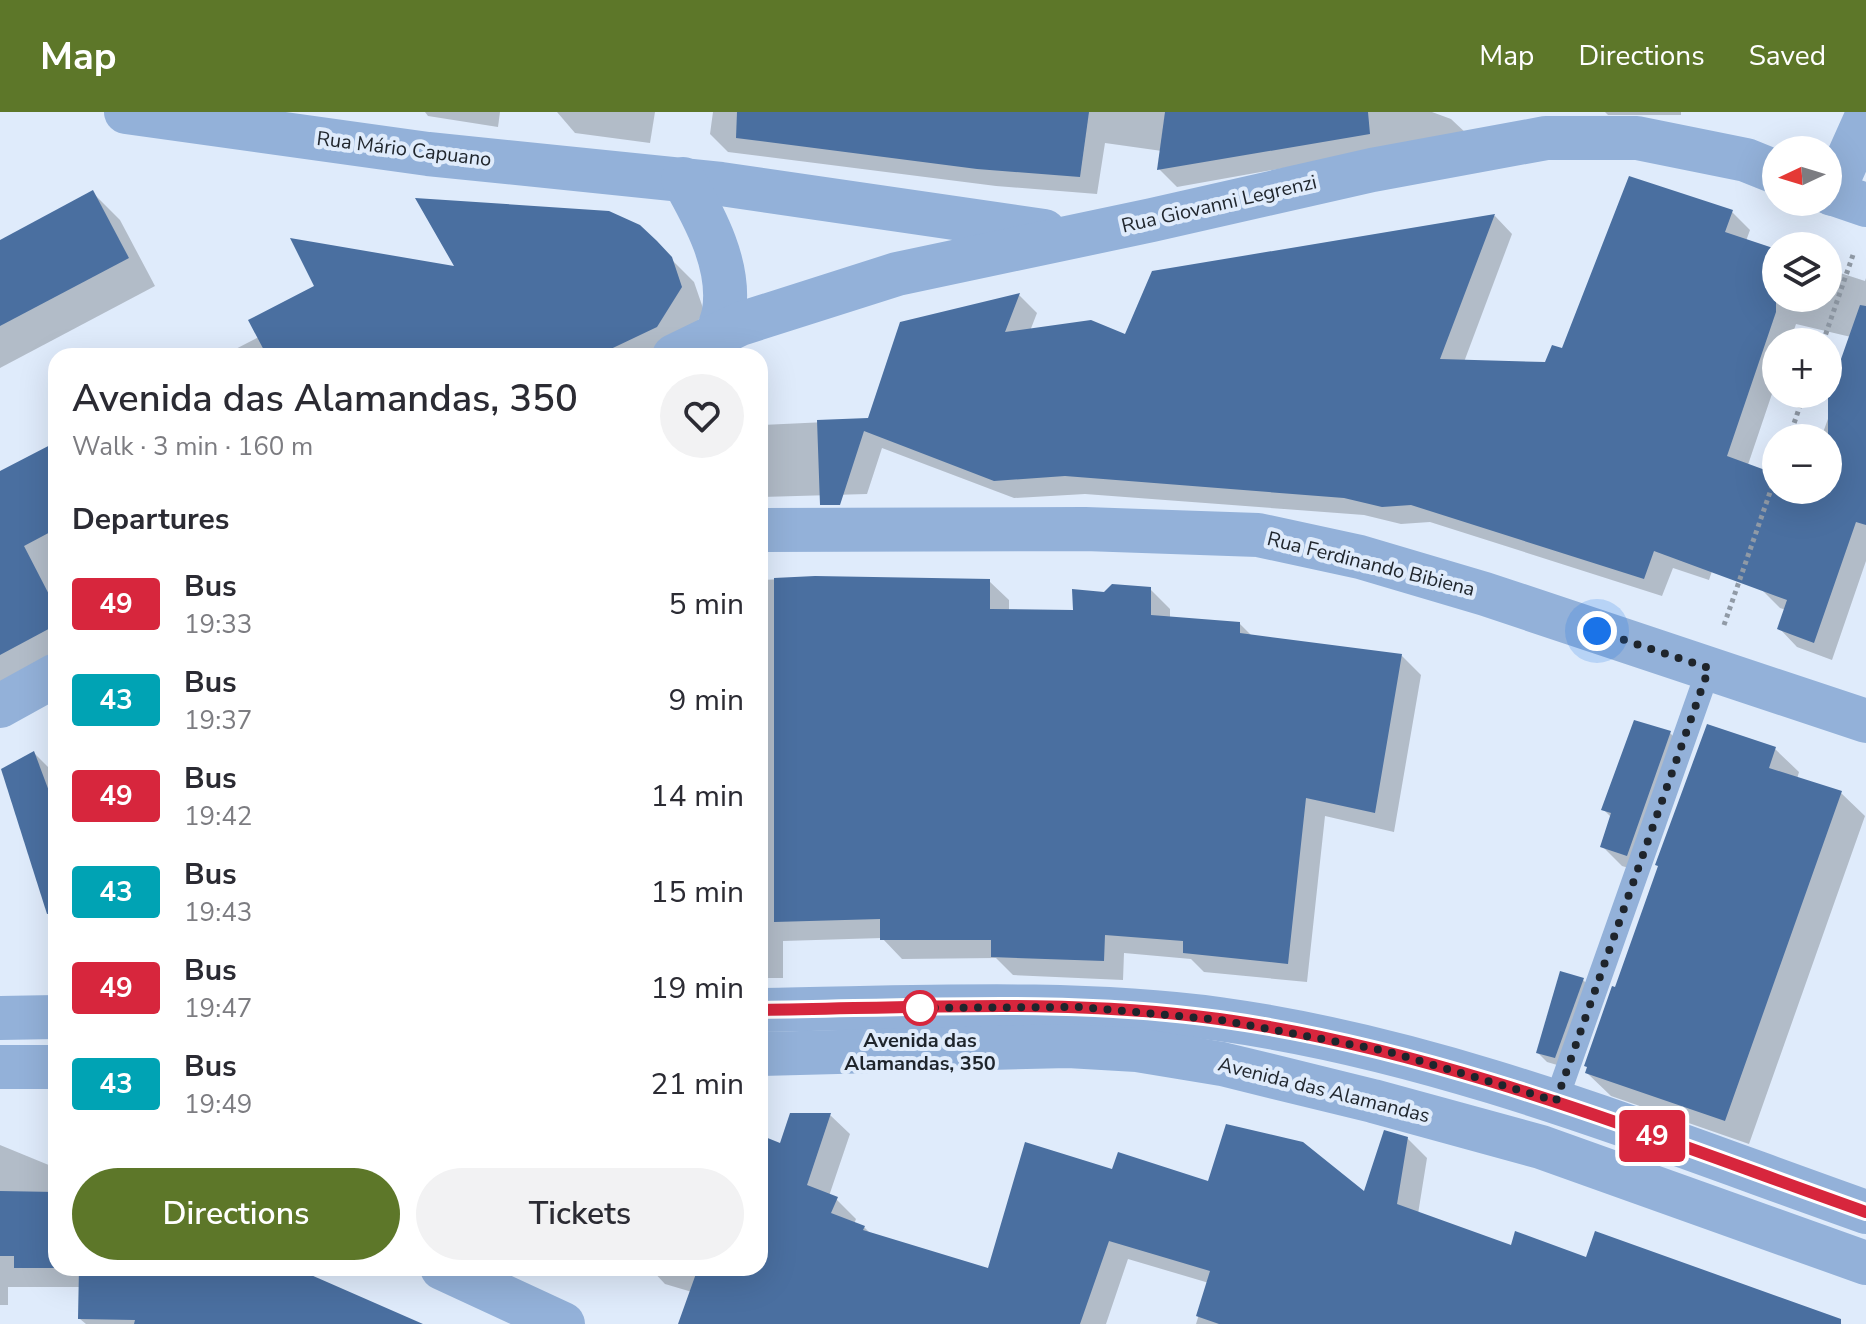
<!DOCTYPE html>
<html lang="en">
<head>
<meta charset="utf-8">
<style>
	body { margin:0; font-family:"Nunito Sans",sans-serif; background:#f2f2f3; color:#2b2b33; height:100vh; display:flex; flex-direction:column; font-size:30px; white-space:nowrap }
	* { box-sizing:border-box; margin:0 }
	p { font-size:26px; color:#7c7c81 }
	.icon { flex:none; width:44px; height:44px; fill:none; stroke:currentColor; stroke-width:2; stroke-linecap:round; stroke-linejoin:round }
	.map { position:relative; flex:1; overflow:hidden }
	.details { position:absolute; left:48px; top:236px; width:720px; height:928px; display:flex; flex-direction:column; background:#fff; border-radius:24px; box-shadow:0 8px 32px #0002 }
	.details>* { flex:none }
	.badge { padding:0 16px; border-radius:6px; font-size:28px; line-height:52px }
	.needle { width:52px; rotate:266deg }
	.buttons { position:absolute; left:1762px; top:24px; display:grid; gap:16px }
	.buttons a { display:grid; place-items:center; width:80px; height:80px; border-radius:50%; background:#fff; box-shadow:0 8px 32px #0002; font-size:40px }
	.you { position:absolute; width:40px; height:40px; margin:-20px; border:6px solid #fff; border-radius:50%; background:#1a73e8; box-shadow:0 0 0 12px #1a73e833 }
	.map>.badge { position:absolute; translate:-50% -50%; box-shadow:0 0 0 4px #fff }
	h2 { padding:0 24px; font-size:30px; line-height:72px }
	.round { display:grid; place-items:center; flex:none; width:84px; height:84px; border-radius:42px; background:#f2f2f3 }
	.summary { display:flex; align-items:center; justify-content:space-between; height:136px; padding:0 24px }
	h1 { font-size:38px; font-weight:600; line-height:60px }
	.cta { display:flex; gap:16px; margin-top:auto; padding:16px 24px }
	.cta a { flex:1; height:92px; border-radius:48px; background:#5d7729; color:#fff; font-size:32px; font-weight:600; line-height:92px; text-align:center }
	.cta a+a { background:#f2f2f3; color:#2b2b33 }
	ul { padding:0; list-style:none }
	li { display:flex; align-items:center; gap:24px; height:96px; padding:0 24px }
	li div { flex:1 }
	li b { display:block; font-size:30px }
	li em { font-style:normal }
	li .badge { min-width:88px; font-weight:700; text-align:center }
	header { display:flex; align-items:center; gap:48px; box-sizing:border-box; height:112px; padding:0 40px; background:#5d7729; color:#fff }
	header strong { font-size:38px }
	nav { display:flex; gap:44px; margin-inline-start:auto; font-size:28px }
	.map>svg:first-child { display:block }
	.shadow { fill:#0003 }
	.building { fill:#4a6fa0 }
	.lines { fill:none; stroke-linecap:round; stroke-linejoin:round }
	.path { stroke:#909aa6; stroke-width:5; stroke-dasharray:4 4; stroke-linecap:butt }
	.service { stroke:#93b1d9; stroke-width:24 }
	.minor { stroke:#93b1d9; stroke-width:44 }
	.tertiary { stroke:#93b1d9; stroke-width:44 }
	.line-casing { stroke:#fff; stroke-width:18 }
	.line { stroke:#d7263d; stroke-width:12 }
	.walk { stroke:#1f252c; stroke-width:8; stroke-dasharray:0 14.4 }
	.stop-dot { fill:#fff; stroke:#d7263d; stroke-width:4 }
	.labels { text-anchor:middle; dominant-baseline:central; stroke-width:8; stroke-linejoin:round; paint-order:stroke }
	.street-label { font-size:20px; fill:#1f252c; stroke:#dfebfb }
	.stop-label { font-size:20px; font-weight:bold; fill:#1f252c; stroke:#dfebfb }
</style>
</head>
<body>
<header>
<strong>Map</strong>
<nav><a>Map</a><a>Directions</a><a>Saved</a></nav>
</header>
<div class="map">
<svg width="1866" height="1212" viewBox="0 0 1866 1212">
	<rect width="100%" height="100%" fill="#dfebfb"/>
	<g class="shadow">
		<polygon points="425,0 500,0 498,15 428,4"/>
		<polygon points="557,0 655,0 650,31 575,21"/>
		<polygon points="713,0 1432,0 1451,7 1468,23 1177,75 1159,57 1162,39 1105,31 1097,82 996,74 728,40 710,22"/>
		<polygon points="1605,0 1681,0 1681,3 1608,3"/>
		<polygon points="93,81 120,108 155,174 0,256 0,130"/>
		<polygon points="1732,100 1750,118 1746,129 1776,139 1776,186 1828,186 1828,157 1865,169 1866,166 1866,449 1832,548 1797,535 1779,516 1786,498 1780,496 1762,478 1797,378 1828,378 1828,326 1821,326 1836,285 1851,225 1796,212 1790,230 1776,230 1776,270 1709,468 1673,456 1662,484 1430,410 1401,412 1364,403 1085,382 1014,386 882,336 867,382 760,385 760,313 869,308 1019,183 1037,201 1030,219 1126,225 1153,160 1495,104 1512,122 1464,250 1546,252"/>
		<polygon points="639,115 694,170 704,199 680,238 667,244 507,244"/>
		<polygon points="259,225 466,244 222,244"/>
		<polygon points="56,333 56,551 0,581 0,363"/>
		<polygon points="803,466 989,469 1009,488 1009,499 1075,500 1105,482 1150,477 1170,497 1170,507 1239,511 1253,525 1401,543 1421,563 1394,720 1325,704 1307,870 1204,860 1191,847 1124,841 1123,868 1013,863 996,846 902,847 882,826 783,829 783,866 760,866 760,468"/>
		<polygon points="1670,621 1689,640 1646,761 1622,754 1603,735 1611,705 1604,698"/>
		<polygon points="1775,637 1799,660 1797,667 1841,681 1865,704 1749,1032 1611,984 1587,961 1616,878"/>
		<polygon points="34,641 56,663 56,824 3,658"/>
		<polygon points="1583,868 1592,877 1564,955 1547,950 1538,941"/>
		<polygon points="830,1003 850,1022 829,1084 836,1087 856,1107 854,1112 864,1115 871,1122 989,1158 1114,1060 1209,1072 1365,1083 1407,1026 1427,1046 1418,1102 1512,1135 1587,1147 1823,1212 1196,1212 1209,1171 1128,1147 1106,1212 692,1212 692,1180 665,1172 650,1156 760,1156 760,1026 781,1033"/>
		<polygon points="0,1033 56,1056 56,1156 288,1156 418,1212 86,1212 80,1207 81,1175 8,1175 8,1193 0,1193"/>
	</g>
	<g class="building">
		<polygon points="737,0 1089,0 1080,65 977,57 736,26"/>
		<polygon points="1165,0 1368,0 1370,22 1157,58"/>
		<polygon points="1629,64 1733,98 1725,120 1776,137 1776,200 1727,344 1776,362 1776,378 1828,380 1828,284 1860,193 1866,194 1866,413 1856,410 1814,531 1777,517 1787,488 1654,439 1644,467 1411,393 1382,395 1344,386 1065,364 994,369 864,319 840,393 820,393 817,308 868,306 900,210 1020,181 1005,220 1091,208 1125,222 1152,159 1495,102 1440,247 1545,250 1552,233 1562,236"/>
		<polygon points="93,78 129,146 0,214 0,128"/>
		<polygon points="415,86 609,99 640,113 657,129 672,145 682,175 657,215 596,244 267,244 248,208 314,174 290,126 454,154"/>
		<polygon points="56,330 56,417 24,434 56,496 56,513 0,543 0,359"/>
		<polygon points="815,464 990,467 990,497 1073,498 1072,477 1104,480 1112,472 1151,475 1151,503 1240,510 1240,521 1402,542 1375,701 1306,686 1288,852 1183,841 1183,829 1105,823 1104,849 991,845 991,828 880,828 880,807 774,810 774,466"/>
		<polygon points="1634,608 1671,619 1627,744 1600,735 1611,701 1601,698"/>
		<polygon points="1707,612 1776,635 1769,656 1842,679 1725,1009 1585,961 1587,955 1584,954 1612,874 1615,875 1658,754 1655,753"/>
		<polygon points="34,639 56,698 56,801 47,802 1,657"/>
		<polygon points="1560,859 1584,866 1555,946 1536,941"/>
		<polygon points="790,1001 831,1001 807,1073 838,1085 831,1101 865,1114 863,1118 988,1156 1025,1030 1112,1057 1118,1040 1208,1069 1226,1012 1303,1030 1364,1079 1384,1018 1408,1025 1397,1092 1511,1133 1515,1119 1586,1145 1595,1119 1841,1207 1841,1212 1219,1212 1196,1204 1210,1159 1109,1129 1080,1212 678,1212 698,1156 760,1156 760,1023 780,1031"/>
		<polygon points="0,1079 56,1080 56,1156 14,1156 14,1144 0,1144"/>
		<polygon points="79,1156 295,1156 423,1212 134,1212 135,1208 78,1207"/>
	</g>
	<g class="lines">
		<g class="path">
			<polyline points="1823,230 1854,140"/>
			<polyline points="1789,326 1804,282"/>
			<polyline points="1724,513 1776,363"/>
		</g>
		<polyline class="service" points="1556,989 1709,556"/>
		<g class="minor">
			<polyline points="126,0 428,42 721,72 1044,119"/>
			<path d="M683 67C705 106 731 153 724 199 723 207 719 215 717 223"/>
			<polyline points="1828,80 1866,93"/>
			<polyline points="1832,82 1866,6"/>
			<polyline points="674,244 740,212 897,162 1152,108 1372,58 1546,26 1637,26 1746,48 1776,60"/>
			<polyline points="760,418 1085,417 1258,423 1360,445 1485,482 1866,609"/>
			<polyline points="0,594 56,563"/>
			<polyline points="442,1156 563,1212"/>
		</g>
		<g class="tertiary">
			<path d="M760 898C913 896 1067 887 1219 907 1443 938 1654 1025 1866 1100"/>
			<polyline points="0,906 56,905"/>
			<polyline points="760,942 1068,934 1137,938 1222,952 1373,989 1541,1035 1866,1151"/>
			<polyline points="0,955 56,955"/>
		</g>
	</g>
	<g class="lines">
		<defs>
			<path id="line" d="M760 898C913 896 1067 886 1219 907 1443 938 1654 1025 1866 1100"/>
		</defs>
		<use href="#line" class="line-casing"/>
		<use href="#line" class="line"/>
		<polyline class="walk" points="920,896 913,896 1081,895 1221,908 1386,939 1556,989 1709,556 1597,519"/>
	</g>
	<circle class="stop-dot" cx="920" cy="896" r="16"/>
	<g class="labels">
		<g class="street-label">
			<text transform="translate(404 37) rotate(7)">Rua Mário Capuano</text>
			<text transform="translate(1219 92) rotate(-13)">Rua Giovanni Legrenzi</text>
			<text transform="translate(1371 452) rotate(14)">Rua Ferdinando Bibiena</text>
			<text transform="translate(1324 978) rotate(14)">Avenida das Alamandas</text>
		</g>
		<g class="stop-label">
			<text x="920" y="928">Avenida das<tspan x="920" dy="23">Alamandas, 350</tspan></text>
		</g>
	</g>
</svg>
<div class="buttons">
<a><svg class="needle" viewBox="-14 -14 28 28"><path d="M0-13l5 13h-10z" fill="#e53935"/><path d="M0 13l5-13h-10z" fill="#7c7c81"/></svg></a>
<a><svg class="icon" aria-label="layers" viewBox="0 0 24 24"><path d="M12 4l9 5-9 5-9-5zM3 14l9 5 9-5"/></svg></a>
<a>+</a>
<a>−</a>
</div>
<div class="you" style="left:1597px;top:519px"></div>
<b class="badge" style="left:1652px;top:1024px;background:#d7263d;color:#fff">49</b>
<section class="details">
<div class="summary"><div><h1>Avenida das Alamandas, 350</h1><p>Walk · 3 min · 160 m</p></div><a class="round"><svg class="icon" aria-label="heart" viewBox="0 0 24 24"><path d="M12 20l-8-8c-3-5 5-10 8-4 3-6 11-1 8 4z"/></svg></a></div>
<h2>Departures</h2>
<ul>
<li><span class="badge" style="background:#d7263d;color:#fff">49</span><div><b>Bus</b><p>19:33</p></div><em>5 min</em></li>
<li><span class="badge" style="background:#00a3b4;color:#fff">43</span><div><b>Bus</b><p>19:37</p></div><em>9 min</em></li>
<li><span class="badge" style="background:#d7263d;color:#fff">49</span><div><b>Bus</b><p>19:42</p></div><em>14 min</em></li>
<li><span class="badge" style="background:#00a3b4;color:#fff">43</span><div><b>Bus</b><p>19:43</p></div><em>15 min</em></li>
<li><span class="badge" style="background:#d7263d;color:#fff">49</span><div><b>Bus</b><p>19:47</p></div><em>19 min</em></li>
<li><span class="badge" style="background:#00a3b4;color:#fff">43</span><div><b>Bus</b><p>19:49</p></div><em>21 min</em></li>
</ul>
<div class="cta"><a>Directions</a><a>Tickets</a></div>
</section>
</div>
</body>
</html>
